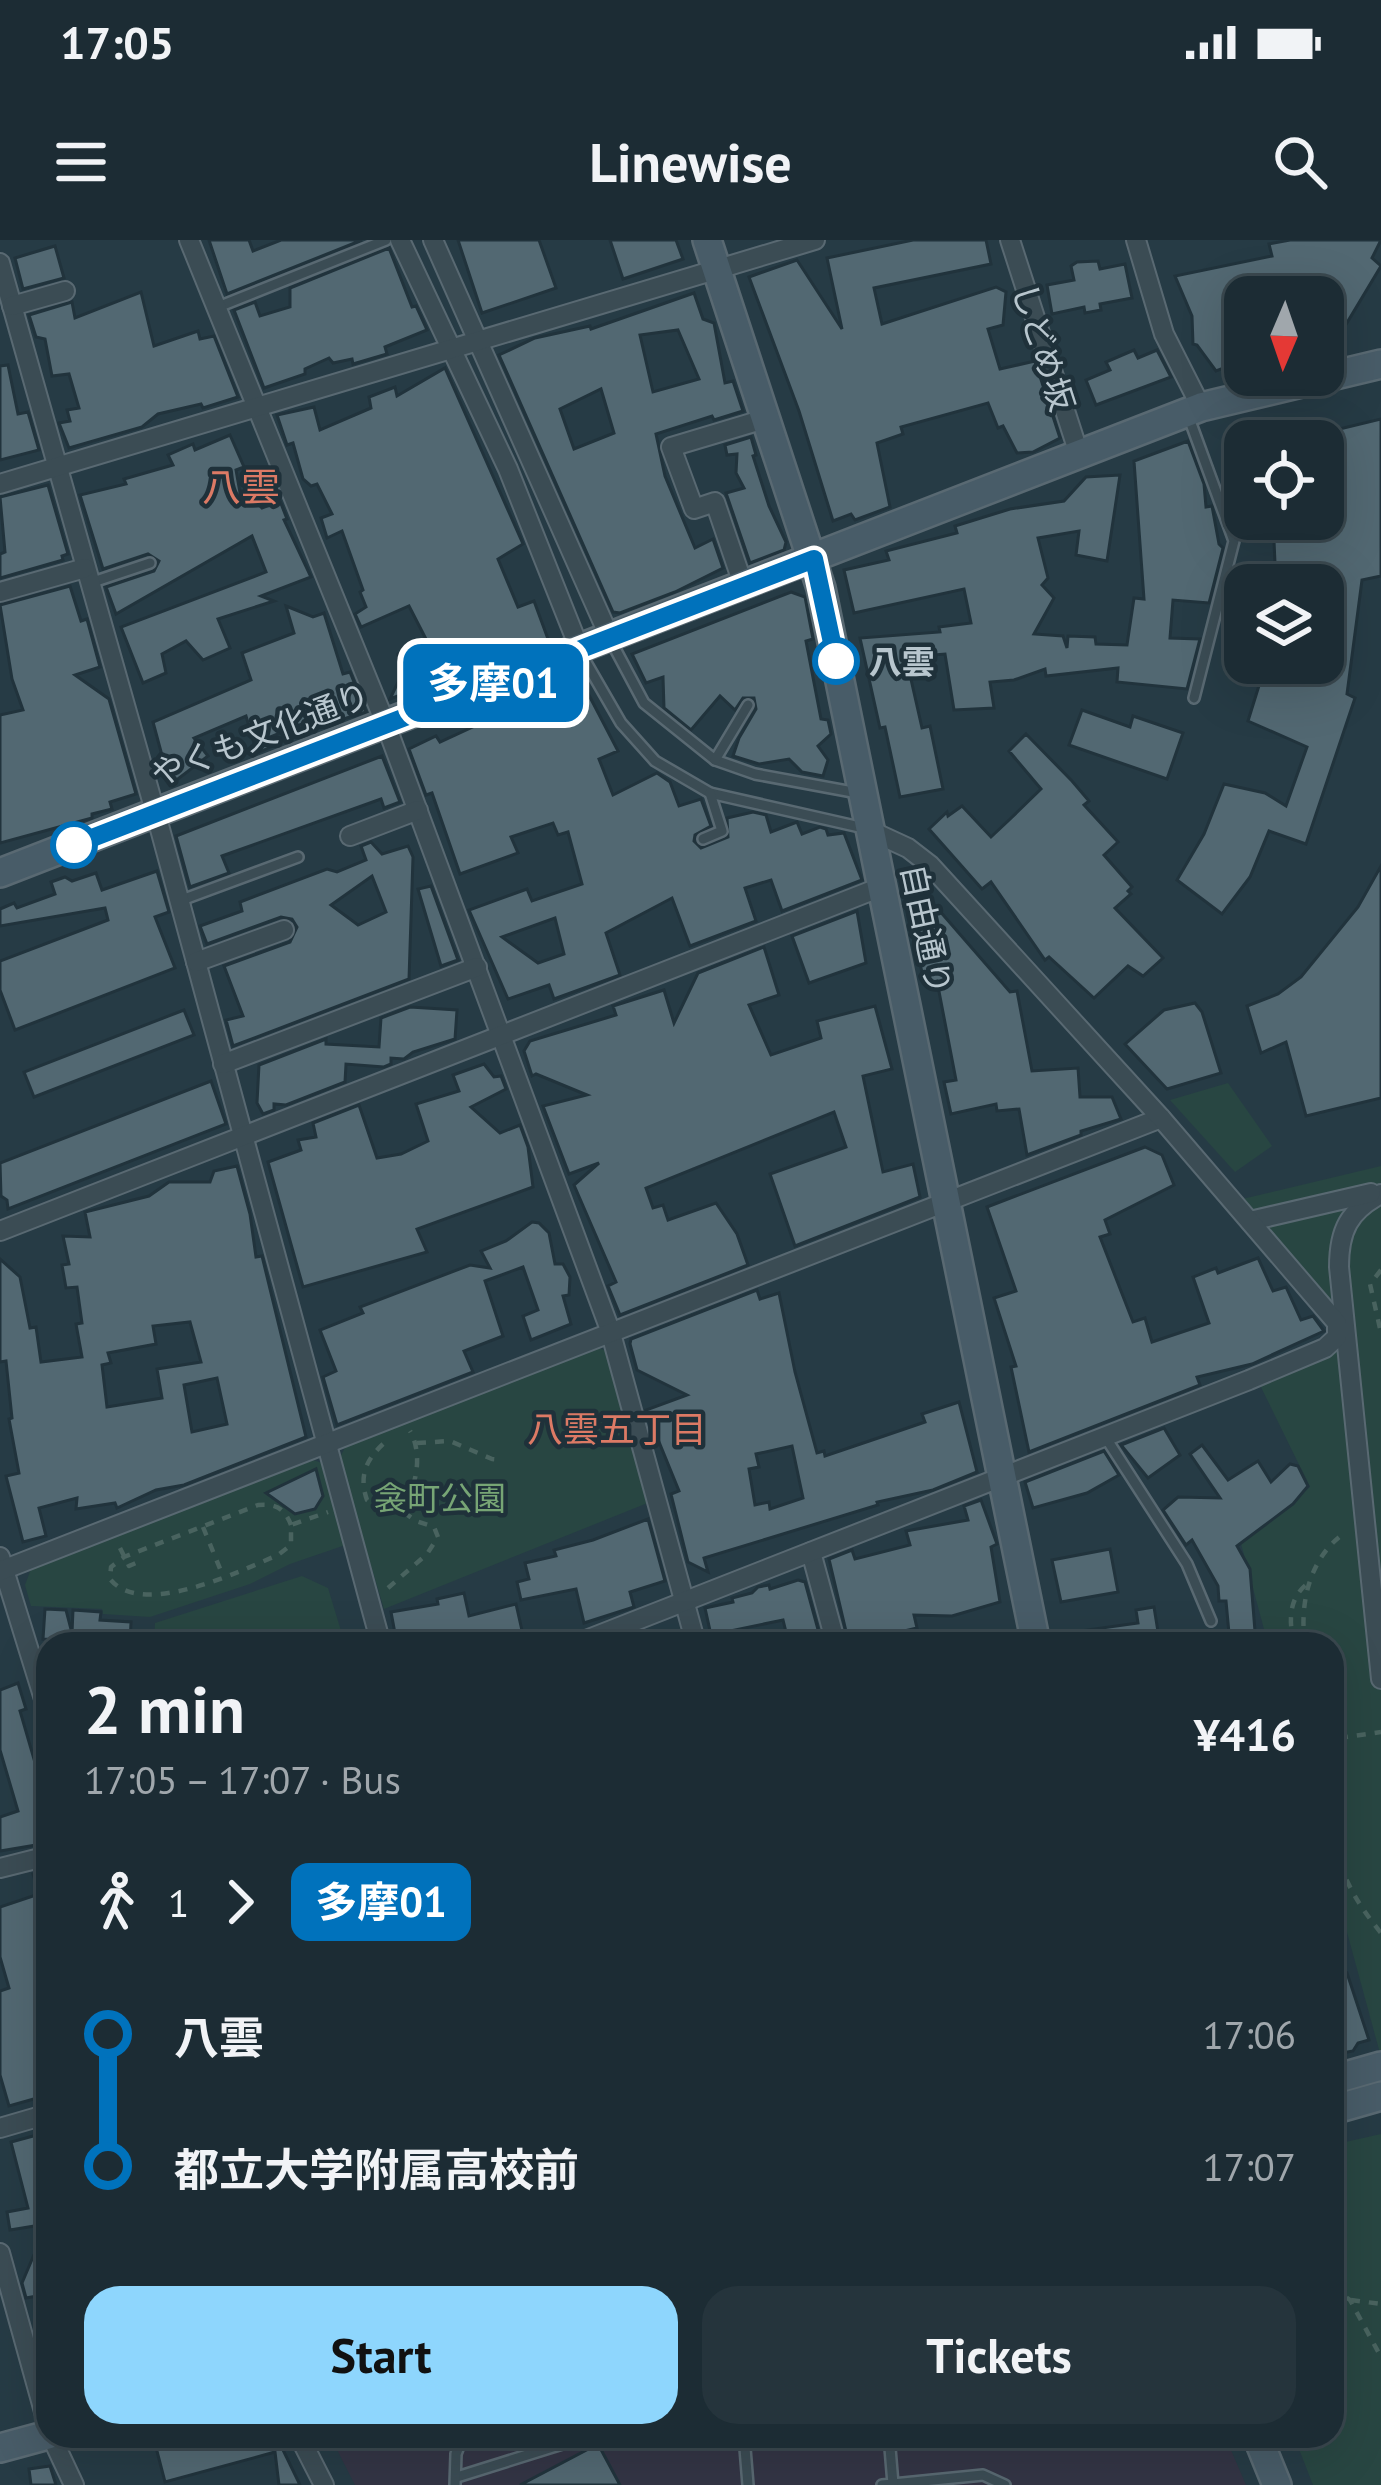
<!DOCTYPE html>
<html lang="en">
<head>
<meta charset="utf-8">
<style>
	body { margin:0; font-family:"PT Sans","Noto Sans JP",sans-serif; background:#25343c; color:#f1f3f6; height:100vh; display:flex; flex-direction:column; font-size:45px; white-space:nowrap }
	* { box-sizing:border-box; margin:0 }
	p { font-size:39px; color:#a0a7ac }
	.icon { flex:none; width:66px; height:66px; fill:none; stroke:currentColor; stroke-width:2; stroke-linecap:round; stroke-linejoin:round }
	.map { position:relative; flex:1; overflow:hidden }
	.drawer { position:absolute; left:36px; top:1392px; width:1308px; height:816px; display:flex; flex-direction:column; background:#1c2c34; border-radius:36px; box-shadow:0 12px 48px #0002,0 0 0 3px #3a484f }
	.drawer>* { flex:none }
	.badge { padding:0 24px; border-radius:18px; font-size:42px; line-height:78px }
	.needle { width:78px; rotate:182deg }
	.tools { position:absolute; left:1224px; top:36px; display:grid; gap:24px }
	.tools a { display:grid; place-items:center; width:120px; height:120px; border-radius:24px; background:#1c2c34; box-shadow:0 12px 48px #0002,0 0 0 3px #3a484f; font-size:60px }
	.map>.badge { position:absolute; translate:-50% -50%; box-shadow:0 0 0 6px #fff }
	.legs { display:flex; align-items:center; gap:18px; height:132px; padding:0 48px; font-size:39px }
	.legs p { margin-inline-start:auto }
	.headline { display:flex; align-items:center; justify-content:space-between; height:204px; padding:0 48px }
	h1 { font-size:66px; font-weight:600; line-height:90px }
	.action { display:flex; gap:24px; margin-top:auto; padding:24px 48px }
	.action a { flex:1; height:138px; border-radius:36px; background:#8ed6fd; color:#111; font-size:48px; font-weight:600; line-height:138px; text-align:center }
	.action a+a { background:#25343c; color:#f1f3f6 }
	ul { padding:0 48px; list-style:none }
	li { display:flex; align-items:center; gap:42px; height:132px; font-size:45px }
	li i { display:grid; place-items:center; width:18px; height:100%; margin:0 15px; background:currentColor }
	li i::after { content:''; width:30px; height:30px; margin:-15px; border:9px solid; border-radius:50%; background:#1c2c34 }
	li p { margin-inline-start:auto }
	li:first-child i { background:linear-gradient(#0000 50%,currentColor 0) }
	li:last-child i { background:linear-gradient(currentColor 50%,#0000 0) }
	.status { display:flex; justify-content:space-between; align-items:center; height:84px; padding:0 60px; background:#1c2c34; direction:ltr }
	.status svg { height:33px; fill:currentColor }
	header { display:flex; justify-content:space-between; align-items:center; height:156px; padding:0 48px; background:#1c2c34; font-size:54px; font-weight:600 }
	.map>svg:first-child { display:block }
	.medical { fill:#333545 }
	.green { fill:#284642 }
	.building { fill:#526872; stroke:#21333c; stroke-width:3; fill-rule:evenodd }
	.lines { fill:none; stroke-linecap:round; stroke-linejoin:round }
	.lane-casing { stroke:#596972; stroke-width:14 }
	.street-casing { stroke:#596972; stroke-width:22 }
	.secondary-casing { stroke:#596972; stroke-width:32 }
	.path { stroke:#49635f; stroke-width:4.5; stroke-dasharray:9 9; stroke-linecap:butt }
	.lane { stroke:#3b4c54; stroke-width:9 }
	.street { stroke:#3b4c54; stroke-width:18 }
	.secondary { stroke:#485c68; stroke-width:27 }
	.line-1-casing { stroke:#fff; stroke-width:27 }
	.line-1 { stroke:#0072bc; stroke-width:18 }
	.stop-1-dot { fill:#fff; stroke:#0072bc; stroke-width:6 }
	.labels { text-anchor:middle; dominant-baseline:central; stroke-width:9; stroke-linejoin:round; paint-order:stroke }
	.street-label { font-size:33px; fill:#b8c6ce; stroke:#1f313a }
	.stop-label { font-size:33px; font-weight:bold; fill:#b8c6ce; stroke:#1f313a; text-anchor:start }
	.park-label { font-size:33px; fill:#77a575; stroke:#1f313a }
	.neighbourhood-label { font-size:36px; fill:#dc7a65; stroke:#1f313a }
	.quarter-label { font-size:39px; fill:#dc7a65; stroke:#1f313a }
</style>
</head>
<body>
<div class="status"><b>17:05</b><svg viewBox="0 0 49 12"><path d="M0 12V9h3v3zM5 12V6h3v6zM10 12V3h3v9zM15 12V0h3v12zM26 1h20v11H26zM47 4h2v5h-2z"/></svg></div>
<header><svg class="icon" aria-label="menu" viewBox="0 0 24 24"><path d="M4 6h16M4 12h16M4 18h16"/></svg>Linewise<svg class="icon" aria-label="search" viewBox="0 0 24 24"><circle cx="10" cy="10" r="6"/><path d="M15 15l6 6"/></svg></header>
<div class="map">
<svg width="1381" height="2245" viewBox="0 0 1381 2245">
	<rect width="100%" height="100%" fill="#263b45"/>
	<polygon class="medical" points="330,2196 1225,2196 1246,2245 355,2245"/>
	<g class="green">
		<polygon points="1228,843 1272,906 1235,932 1170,860"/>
		<polygon points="1381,926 1381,1817 1332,1637 1332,1404 1268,1404 1240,1300 1310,1247 1258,1141 1345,1095 1238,960"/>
		<polygon points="598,1108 610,1112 650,1262 384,1369 363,1299 290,1324 250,1344 150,1377 103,1374 102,1369 31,1366 25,1345 31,1329 313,1220 325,1224 339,1219 347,1204"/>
		<polygon points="302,1336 328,1348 345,1404 154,1404 155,1383"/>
		<polygon points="1381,1894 1381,2245 1313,2245 1294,2196 1332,2196 1332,1905"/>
	</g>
	<g class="building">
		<polygon points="209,0 249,0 253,11 281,0 362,0 227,54"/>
		<polygon points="458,0 539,0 556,48 482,73"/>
		<polygon points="610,0 676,0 683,19 623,39"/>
		<polygon points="913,0 986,0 991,24 874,48 882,84 996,47 1006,52 1003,85 988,89 1000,129 1035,121 1060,198 1033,212 1017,213 1003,186 998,188 988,163 901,187 903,194 877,203 890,267 855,280 851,274 833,281 799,171 749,37 797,20 842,89 827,18"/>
		<polygon points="1290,0 1381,0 1372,18 1381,26 1345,86 1323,77 1323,57 1245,57 1245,120 1216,131 1197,105 1193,104 1192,76 1175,36 1272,16 1269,4"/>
		<polygon points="55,6 64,38 23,49 15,18"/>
		<polygon points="389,8 412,67 416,66 427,90 385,107 387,114 353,124 352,119 333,123 329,118 305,129 305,134 264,148 234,70 255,62 260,76 290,67 290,48"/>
		<polygon points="1098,21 1100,29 1125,24 1132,58 1100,64 1101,70 1085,73 1084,67 1052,74 1047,45 1074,40 1071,26 1077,22"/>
		<polygon points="141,52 154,106 198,91 200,99 214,96 238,157 203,168 201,164 158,174 142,187 69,208 59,183 70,181 67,170 79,168 69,134 52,136 45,99 36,97 29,75 72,62 75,78"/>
		<path d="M694 53 703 79 714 83 725 143 733 141 743 171 714 180 712 176 656 194 665 236 695 308 713 299 723 328 675 352 620 373 613 372 499 115 535 98 590 86 591 89ZM678 90 699 139 653 152 640 95ZM601 149 614 193 574 209 560 169Z"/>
		<polygon points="1134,110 1138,118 1157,110 1171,137 1096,165 1086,140 1110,130 1106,122"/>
		<polygon points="8,125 18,174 28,172 39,210 0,220 0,126"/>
		<polygon points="445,128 523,304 498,319 518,367 534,361 548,399 390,459 401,436 398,414 428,403 409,366 361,387 355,374 366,367 360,352 363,350 342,291 327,298 321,278 332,274 317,244 311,246 303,239 293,203 287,205 277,175 314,167 320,190 371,168 369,157 395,147 397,156"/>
		<polygon points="1381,179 1381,336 1362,340 1347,454 1355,458 1306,604 1269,591 1250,637 1222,674 1177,640 1204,594 1224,544 1265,553 1286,566 1307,507 1248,481 1266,423 1323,423 1323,345 1276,345 1273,279 1323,279 1323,193"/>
		<polygon points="230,195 244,227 236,230 242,264 254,260 262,268 280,261 287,279 284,280 311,337 261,356 274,361 218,379 230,408 203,420 186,401 162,414 166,433 143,443 121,387 266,332 252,296 116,374 106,347 154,331 159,321 148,314 103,329 80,255 126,244 124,239 173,225 168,215 193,204 195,210"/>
		<polygon points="751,197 756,215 753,216 769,266 786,302 784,310 750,323 726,253 744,248 736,233 737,214 727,215 725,205"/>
		<polygon points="1188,201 1204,244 1206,267 1212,266 1219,304 1223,308 1209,363 1173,360 1170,398 1200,399 1187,449 1117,442 1118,428 1046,436 1045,429 1014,440 990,442 994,468 954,470 945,414 906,417 922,488 930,486 943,549 900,557 885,487 880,488 860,398 940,392 939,387 971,383 964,349 854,373 844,330 889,320 886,311 957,293 955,286 1010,269 1064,261 1086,237 1120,235 1107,321 1076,315 1079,291 1038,298 1048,338 1042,345 1054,358 1034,394 1063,396 1067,408 1068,396 1095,397 1096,404 1127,405 1134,358 1144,359 1134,221"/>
		<polygon points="48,245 68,314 62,316 63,320 0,338 0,314 5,312 0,257"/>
		<polygon points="70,346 81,381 87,379 100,427 75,435 109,459 136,554 110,562 112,569 92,574 92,578 0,603 0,475 23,470 12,439 0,365"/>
		<polygon points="791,352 805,357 813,399 806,401 821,479 828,480 831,494 818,506 828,520 823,536 802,532 789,519 759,524 733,516 739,498 756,469 754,458 743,458 735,470 720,456 691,490 664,468 663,437 646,443 632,414"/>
		<polygon points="286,366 313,377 324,373 343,434 350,432 366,472 305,491 302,484 270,497 273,506 257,513 246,476 194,498 208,516 170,545 153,482 251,440 242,413 294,393"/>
		<path d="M580 438 618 511 599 519 613 555 657 533 670 542 679 566 701 559 711 586 695 595 694 601 701 608 728 597 727 578 753 572 766 575 771 592 797 582 802 594 820 587 826 589 828 595 844 593 862 640 782 671 771 640 745 648 756 681 690 706 672 658 606 693 620 735 554 759 549 745 508 759 469 670 527 649 532 661 582 644 568 592 558 595 553 583 511 597 518 613 460 634 432 553 426 555 409 509 436 496 440 502 479 484 477 479 509 467 508 463ZM555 678 564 714 538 723 502 697Z"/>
		<polygon points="1082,470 1130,487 1133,476 1183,493 1167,539 1069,505"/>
		<polygon points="1026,494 1072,541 1089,561 1084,565 1118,602 1104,615 1132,647 1128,651 1131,654 1115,668 1163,718 1143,736 1128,726 1094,758 1049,717 1045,720 991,642 982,649 929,589 947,572 948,576 962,566 991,597 1008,581 1041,549 1009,511"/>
		<polygon points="382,516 400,562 384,568 381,559 222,616 229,633 190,647 176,596"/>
		<path d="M371 602 382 614 408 606 413 617 409 739 233 806 226 780 243 776 224 726 290 702 297 687 292 679 281 677 207 704 200 686 242 671 240 662 327 629 337 632 366 620 361 606ZM372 636 386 672 358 685 331 665Z"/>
		<polygon points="1381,626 1381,858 1306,876 1286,802 1261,813 1247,766 1278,754 1301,737 1358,667"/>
		<polygon points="157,631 169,672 155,677 175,728 15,790 0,750 0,721 108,680 105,668 0,686 0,669 14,663 17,668 55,654 51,642 65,637 72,641 96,633 102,650"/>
		<polygon points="431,646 458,720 441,726 418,649"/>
		<polygon points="938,669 1010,752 1017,751 1032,831 1078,828 1080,857 1112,857 1121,879 1081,891 1081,895 1027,915 1019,869 997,871 996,864 951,874 944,842 956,840 937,741 925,744 908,676"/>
		<polygon points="857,671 866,723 809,743 792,696"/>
		<polygon points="764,707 779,755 749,765 771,815 821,798 817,781 875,766 892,829 863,836 883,932 913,924 920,957 795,1006 770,934 846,907 834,872 646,948 653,968 663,965 668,980 716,963 737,994 748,1025 620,1075 608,1046 616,1042 574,945 599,923 569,934 543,866 587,855 536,834 532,836 524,811 530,801 616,775 613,766 664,750 674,783 698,733"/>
		<polygon points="1195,763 1202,772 1221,833 1167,849 1125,804 1164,770"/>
		<polygon points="410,767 457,770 455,799 413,812 404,819 391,818 391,824 384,827 346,824 345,842 286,865 274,864 274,870 263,874 257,863 259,825 326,799 326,804 379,807 381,778"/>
		<polygon points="184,770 194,795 34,857 24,832"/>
		<polygon points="484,824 494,837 501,836 506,849 471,867 500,893 520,885 528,907 533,947 417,989 427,1012 303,1047 268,922 301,910 298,900 316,897 313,883 359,865 377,918 401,914 428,901 416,864 459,851 453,835"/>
		<polygon points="211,841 226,884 8,969 7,960 1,956 0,923"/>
		<polygon points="1145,907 1162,915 1174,945 1105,980 1110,994 1100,997 1133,1082 1145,1078 1152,1102 1209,1083 1193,1037 1216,1028 1218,1033 1258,1018 1273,1051 1286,1047 1301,1080 1313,1076 1324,1091 1252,1124 1197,1137 1200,1145 1029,1212 1011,1127 1016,1126 994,1058 1016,1051 987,967"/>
		<path d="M237 926 250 974 256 1017 262 1016 306 1197 184 1245 156 1250 117 1268 115 1263 76 1269 77 1258 39 1268 46 1296 23 1302 6 1236 19 1233 9 1179 12 1178 6 1121 0 1122V1019L20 1037 30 1088 36 1087 41 1122 82 1117 76 1084 82 1083 77 1047 66 1048 62 1025 69 1024 63 996 90 997 85 972 149 956 169 942H210L214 931ZM190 1082 201 1122 157 1129 162 1158 107 1167 102 1125 111 1123 108 1113 156 1104 153 1086ZM217 1138 227 1184 192 1192 184 1145Z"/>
		<polygon points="532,982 539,983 549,993 555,1024 563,1024 570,1037 569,1055 563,1056 571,1084 531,1100 523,1076 538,1070 523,1027 485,1041 503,1096 464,1111 473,1132 337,1185 323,1137 336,1131 320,1090 363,1073 360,1067 470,1025 490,1028 481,1011 506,1001"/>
		<path d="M757 1050 760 1059 779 1053 795 1132 817 1213 824 1211 825 1216 884 1196 925 1182 922 1174 959 1162 977 1232 933 1250 877 1262 878 1265 704 1318 708 1332 688 1322 671 1254 679 1251 646 1170 687 1155 637 1130 630 1104 631 1099ZM792 1206 803 1258 770 1269 769 1262 755 1265 749 1229 759 1227 756 1214Z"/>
		<polygon points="1164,1188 1180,1215 1148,1238 1121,1205"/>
		<polygon points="1202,1205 1228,1240 1258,1221 1271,1242 1290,1224 1298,1226 1308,1246 1293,1264 1237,1306 1250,1329 1256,1404 1230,1404 1226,1361 1219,1361 1218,1346 1192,1300 1186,1305 1163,1270 1178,1257 1220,1258 1190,1214"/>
		<polygon points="1104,1211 1119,1235 1087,1253 1033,1268 1025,1242"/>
		<polygon points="316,1229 323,1256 315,1269 295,1274 266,1253"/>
		<polygon points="981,1260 997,1304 991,1307 1000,1362 952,1376 914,1375 917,1388 849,1404 829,1319 852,1310 855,1319 910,1305 906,1291 968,1280 964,1266"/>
		<polygon points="648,1279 665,1341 630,1352 634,1367 584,1383 576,1349 521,1360 517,1342 529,1339 525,1323 556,1316 554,1310 593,1300"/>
		<polygon points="1110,1309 1118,1352 1061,1362 1052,1320"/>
		<polygon points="798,1340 805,1342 822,1404 789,1404 783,1380 711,1395 705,1368 733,1362 732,1358 752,1353 758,1347 769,1345 770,1349"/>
		<polygon points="464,1353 469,1376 516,1364 523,1395 489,1402 487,1396 449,1404 397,1404 391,1372 438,1364 437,1359"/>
		<polygon points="1154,1367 1160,1404 1067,1404 1066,1393 1138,1383 1136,1370"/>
		<polygon points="45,1369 66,1370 72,1393 73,1370 101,1372 100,1380 131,1382 130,1404 43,1399"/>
		<polygon points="18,1443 26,1469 20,1471 38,1533 45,1531 48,1542 48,1603 0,1611 0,1577 18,1571 0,1510 0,1450"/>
		<polygon points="48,1630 48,1855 9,1866 0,1835 0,1751 9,1748 0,1717 0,1667 39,1654 33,1634"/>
		<polygon points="1347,1733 1369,1800 1358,1803 1353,1811 1332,1815 1332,1736"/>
		<polygon points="48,1892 48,2054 26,2058 22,2043 47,1984 10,1990 7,1972 28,1968 11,1902"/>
		<polygon points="153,2196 286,2196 290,2208 283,2210 300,2245 279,2245 275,2212 165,2242"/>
		<polygon points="598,2204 620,2245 520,2245"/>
		<polygon points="50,2226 56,2245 31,2245 29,2229"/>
	</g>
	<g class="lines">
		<defs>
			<g id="lane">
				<polyline points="218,67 386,0"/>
				<polyline points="1189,178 1234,301 1194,458"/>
				<polyline points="90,343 150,323"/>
				<polyline points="612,403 644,463 715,520 755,534 858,553"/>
				<polyline points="580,412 621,483 655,521 710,553 864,588"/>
				<polyline points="715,520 748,465"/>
				<polyline points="703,599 722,591 710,553"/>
				<polyline points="179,661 298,617"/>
				<polyline points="1104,1195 1187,1324 1211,1381"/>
				<polyline points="744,2196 748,2245"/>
				<polyline points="457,2237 588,2196"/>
				<polyline points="893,2244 983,2235 1005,2245"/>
				<polyline points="455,2245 456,2214 463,2196"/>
				<polyline points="882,2245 893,2244 889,2196"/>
			</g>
			<g id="street">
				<polyline points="189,0 386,485 610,1090 696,1404"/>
				<polyline points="400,0 508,229 580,410"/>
				<polyline points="433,0 610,398"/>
				<polyline points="1010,0 1079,214"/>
				<polyline points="1136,0 1164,94 1201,167"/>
				<polyline points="0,23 160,589 381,1404"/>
				<polyline points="12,66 65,51"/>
				<polyline points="0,244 815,0"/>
				<polyline points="744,347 715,262 694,269 671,207 768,178"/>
				<polyline points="0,352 85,328"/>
				<polyline points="350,596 418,570"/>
				<polyline points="196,722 284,690"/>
				<polyline points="223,824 477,727"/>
				<path d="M1381 954C1349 971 1339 990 1339 1027L1381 1439"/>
				<polyline points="1250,981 1371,953"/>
				<polyline points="0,991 881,647"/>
				<polyline points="811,1312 836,1404"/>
				<polyline points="0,1317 48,1472"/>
				<polyline points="0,1331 1161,878"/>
				<polyline points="576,1404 1249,1140 1325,1108 1337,1097 1337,1083 1161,878 930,625 908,608 869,590"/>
				<polyline points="0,1628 48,1616"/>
				<polyline points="0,1888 48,1874"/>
				<polyline points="0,2013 48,2186"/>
				<polyline points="51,2196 74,2245"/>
				<polyline points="299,2196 324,2245"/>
			</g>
			<g id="secondary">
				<polyline points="707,0 821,348 1036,1404"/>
				<polyline points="0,633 1201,167 1381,124"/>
				<polyline points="1332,1840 1381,1826"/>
				<polyline points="1332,1870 1381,1856"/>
				<polyline points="1257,2196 1277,2245"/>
				<polyline points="0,2208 48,2195"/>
			</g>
		</defs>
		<use href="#lane" class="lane-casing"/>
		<use href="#street" class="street-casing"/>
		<use href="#secondary" class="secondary-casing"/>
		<g class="path">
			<polyline points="1381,1030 1370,1044 1381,1093"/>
			<polyline points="417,1203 450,1201 492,1219 503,1220"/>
			<path d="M383 1204C365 1221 359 1237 367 1260L386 1273C418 1264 424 1214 410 1191"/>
			<path d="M291 1285C285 1269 276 1263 258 1265L124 1317 111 1327 110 1339C142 1379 240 1331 278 1315L291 1305V1285L328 1272"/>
			<polyline points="203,1287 223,1336"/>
			<polyline points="120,1308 129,1326 143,1320"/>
			<polyline points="388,1348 427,1314 438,1297 434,1287 416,1281 398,1268"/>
			<path d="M1294 1404C1289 1382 1288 1359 1307 1344"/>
			<path d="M1305 1404C1299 1363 1310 1316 1346 1292"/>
			<polyline points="1332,1483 1338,1516 1332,1586"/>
			<polyline points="1339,1498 1381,1492"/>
			<path d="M1332 1588C1337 1630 1355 1661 1381 1693"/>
			<polyline points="1332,2047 1350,2060 1381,2117"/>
			<polyline points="1351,2060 1381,2064"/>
			<polyline points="76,2208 116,2196"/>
		</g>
		<use href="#lane" class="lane"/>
		<use href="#street" class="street"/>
		<use href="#secondary" class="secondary"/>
	</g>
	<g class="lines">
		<defs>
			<polyline id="line-1" points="74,605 814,319 836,421"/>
		</defs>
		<use href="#line-1" class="line-1-casing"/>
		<use href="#line-1" class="line-1"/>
	</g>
	<g class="stop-1-dot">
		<circle cx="836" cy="421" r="21"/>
		<circle cx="74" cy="605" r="21"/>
	</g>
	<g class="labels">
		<g class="street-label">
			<text transform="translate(1044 107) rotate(72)">しどめ坂</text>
			<text transform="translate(260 494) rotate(-21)">やくも文化通り</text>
			<text transform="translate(927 689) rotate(78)">自由通り</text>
		</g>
		<g class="stop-label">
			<text x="869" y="421">八雲</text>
		</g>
		<g class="park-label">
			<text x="440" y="1257">衾町公園</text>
		</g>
		<g class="neighbourhood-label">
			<text x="617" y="1188">八雲五丁目</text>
		</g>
		<g class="quarter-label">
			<text x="241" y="246">八雲</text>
		</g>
	</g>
</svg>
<div class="tools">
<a><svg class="needle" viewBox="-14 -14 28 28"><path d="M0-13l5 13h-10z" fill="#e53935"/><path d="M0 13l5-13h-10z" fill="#a0a7ac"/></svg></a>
<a><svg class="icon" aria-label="locate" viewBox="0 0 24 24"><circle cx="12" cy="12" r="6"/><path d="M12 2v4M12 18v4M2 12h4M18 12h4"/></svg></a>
<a><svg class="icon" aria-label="layers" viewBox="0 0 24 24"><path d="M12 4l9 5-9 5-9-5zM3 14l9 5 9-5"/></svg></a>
</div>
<b class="badge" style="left:493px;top:443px;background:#0072bc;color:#fff">多摩01</b>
<section class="drawer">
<div class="headline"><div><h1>2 min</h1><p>17:05 – 17:07 · Bus</p></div><b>¥416</b></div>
<div class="legs"><svg class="icon" aria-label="walk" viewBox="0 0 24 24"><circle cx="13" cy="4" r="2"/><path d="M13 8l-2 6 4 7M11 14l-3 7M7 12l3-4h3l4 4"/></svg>1<svg class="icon" aria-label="forward" viewBox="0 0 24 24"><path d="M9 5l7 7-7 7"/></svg><b class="badge" style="background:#0072bc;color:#fff">多摩01</b></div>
<ul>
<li><i style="color:#0072bc"></i><b>八雲</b><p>17:06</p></li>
<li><i style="color:#0072bc"></i><b>都立大学附属高校前</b><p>17:07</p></li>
</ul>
<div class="action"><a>Start</a><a>Tickets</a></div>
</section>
</div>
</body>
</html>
